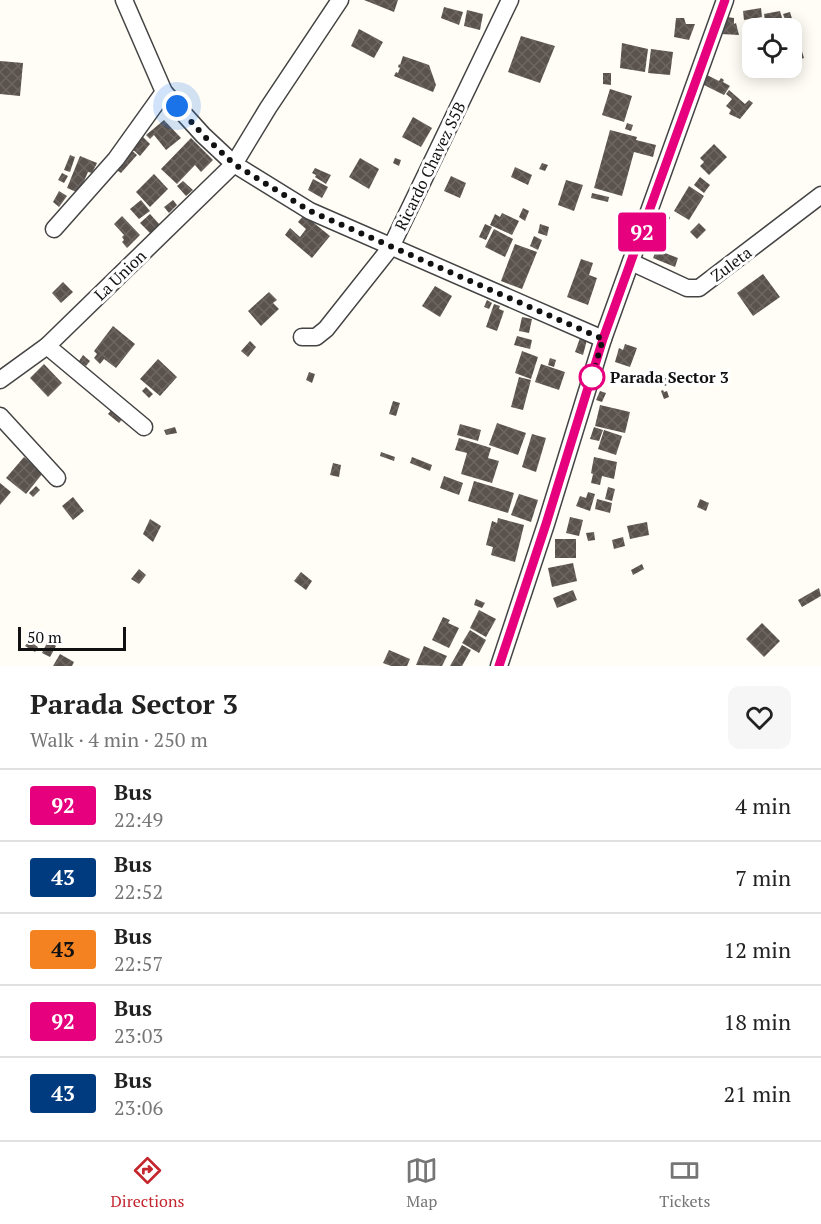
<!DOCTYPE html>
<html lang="en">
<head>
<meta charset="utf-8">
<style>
	body { margin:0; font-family:"PT Serif",serif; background:#f6f6f6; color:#222; height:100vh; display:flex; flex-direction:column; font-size:22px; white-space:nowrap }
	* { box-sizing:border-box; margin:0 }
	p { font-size:20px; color:#767676 }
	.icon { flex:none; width:33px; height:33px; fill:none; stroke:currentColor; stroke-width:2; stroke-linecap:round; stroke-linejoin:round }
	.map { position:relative; height:666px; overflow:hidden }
	.drawer { display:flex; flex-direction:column; background:#fff; flex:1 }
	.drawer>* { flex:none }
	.badge { padding:0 12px; border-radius:4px; font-size:21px; line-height:39px }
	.buttons { position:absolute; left:742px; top:18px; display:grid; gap:12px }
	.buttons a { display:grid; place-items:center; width:60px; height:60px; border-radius:12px; background:#fff; box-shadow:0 3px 15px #0003; font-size:30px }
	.scale { position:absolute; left:18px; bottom:15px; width:108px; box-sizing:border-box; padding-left:6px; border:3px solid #111; border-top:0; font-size:16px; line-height:21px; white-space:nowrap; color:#111; -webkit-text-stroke:4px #fff; paint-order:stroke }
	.you { position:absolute; width:30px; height:30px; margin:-15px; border:4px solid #fff; border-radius:50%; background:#1a73e8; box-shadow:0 0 0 9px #1a73e833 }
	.map>.badge { position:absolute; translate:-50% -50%; box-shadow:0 0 0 3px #fff }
	.round { display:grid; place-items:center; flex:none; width:63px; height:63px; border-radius:12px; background:#f6f6f6 }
	.overview { display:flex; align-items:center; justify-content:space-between; height:102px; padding:0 30px }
	h1 { font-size:28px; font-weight:600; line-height:45px }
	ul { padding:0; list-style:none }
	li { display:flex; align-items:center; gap:18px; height:72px; padding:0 30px; border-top:2px solid #e0e0e0 }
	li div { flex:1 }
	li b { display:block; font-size:22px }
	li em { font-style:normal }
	li .badge { min-width:66px; font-weight:700; text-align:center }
	.menu { display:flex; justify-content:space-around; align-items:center; height:84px; border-top:2px solid #e0e0e0; background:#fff; font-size:16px; color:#767676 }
	.menu a { display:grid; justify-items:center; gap:3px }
	.menu .selected { color:#c4262e }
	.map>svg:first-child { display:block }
	.building { fill:url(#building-cross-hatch) }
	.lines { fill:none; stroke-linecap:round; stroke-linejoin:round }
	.minor-casing { stroke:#444; stroke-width:19 }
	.minor { stroke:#fff; stroke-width:16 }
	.line-casing { stroke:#fff; stroke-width:14 }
	.line { stroke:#e6007e; stroke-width:9 }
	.walk { stroke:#111; stroke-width:6; stroke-dasharray:0 10.8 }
	.stop-dot { fill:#fff; stroke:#e6007e; stroke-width:3 }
	.labels { text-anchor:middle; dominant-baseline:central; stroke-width:6; stroke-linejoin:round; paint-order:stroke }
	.street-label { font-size:16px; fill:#111; stroke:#fff }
	.stop-label { font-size:16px; font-weight:bold; fill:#111; stroke:#fff; text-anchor:start }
</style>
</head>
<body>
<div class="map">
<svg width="821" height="666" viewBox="0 0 821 666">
	<defs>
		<pattern id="building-cross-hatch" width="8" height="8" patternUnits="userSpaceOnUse" patternTransform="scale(1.5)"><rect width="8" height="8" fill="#5a524d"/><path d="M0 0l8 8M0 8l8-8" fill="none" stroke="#6d6662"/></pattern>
	</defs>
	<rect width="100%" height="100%" fill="#fffdf5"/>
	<g class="building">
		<polygon points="364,0 398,0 394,12"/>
		<polygon points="444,7 463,12 459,25 441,18"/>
		<polygon points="761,8 762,17 744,20 743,11"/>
		<polygon points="467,10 483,14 480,30 464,26"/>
		<polygon points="780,11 785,28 766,28 764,14"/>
		<polygon points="790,12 804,58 792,62 792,28 788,28 783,14"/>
		<polygon points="727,17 734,18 734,24 736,23 739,35 721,34"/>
		<polygon points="676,18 684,18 686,24 695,24 689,40 674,37"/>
		<polygon points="359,29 383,42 374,58 351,46"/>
		<polygon points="521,36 555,46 540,83 508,72"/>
		<polygon points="622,43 648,49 645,72 620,68"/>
		<polygon points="651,49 673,52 670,75 648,73"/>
		<polygon points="403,56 429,65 436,85 433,92 394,76 396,72 398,73 400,68 398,67 399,64 400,65"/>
		<polygon points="0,61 23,63 20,96 0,94"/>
		<polygon points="603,73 611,73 611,85 603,84"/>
		<polygon points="705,74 719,81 721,78 724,80 723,82 730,86 724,95 700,83"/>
		<polygon points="610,89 632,96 624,122 602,115"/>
		<polygon points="729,90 745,104 749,100 753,103 740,119 729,114 731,110 726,106 732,99 726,94"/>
		<polygon points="413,117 432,128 421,147 402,137"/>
		<polygon points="164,120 181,138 166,150 154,135 150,139 146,135"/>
		<polygon points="627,123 633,125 631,131 625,129"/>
		<polygon points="610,130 637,137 636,140 656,145 653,157 634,152 622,196 594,188"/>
		<polygon points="141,135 150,144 140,156 130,147"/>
		<polygon points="191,138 213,160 201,172 195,165 177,184 161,169"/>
		<polygon points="714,144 727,157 709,175 700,166 704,162 700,158"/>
		<polygon points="130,149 137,155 121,173 114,168"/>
		<polygon points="70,155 75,157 70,172 64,170"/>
		<polygon points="80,156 97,163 92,173 88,172 79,193 67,188"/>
		<polygon points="360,158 379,169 369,189 349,177"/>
		<polygon points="395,158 401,160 399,166 393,163"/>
		<polygon points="542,163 548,165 545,171 539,169"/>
		<polygon points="515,167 532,175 528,185 511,177"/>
		<polygon points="315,168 331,175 326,184 315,177 316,175 312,173"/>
		<polygon points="62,173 68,176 64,183 58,180"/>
		<polygon points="154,174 168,189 150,207 136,192"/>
		<polygon points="451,176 466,183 460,198 444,191"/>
		<polygon points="700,177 710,185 704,193 694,185"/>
		<polygon points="313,179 328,187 322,198 308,190"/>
		<polygon points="566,180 583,185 574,211 558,205"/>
		<polygon points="183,181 193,190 186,196 177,186"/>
		<polygon points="689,186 704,196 689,220 674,211"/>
		<polygon points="59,191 67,196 59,207 53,202"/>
		<polygon points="592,193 609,197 608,202 591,198"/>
		<polygon points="141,200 150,211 139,219 130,209"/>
		<polygon points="173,200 177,205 169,213 164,207"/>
		<polygon points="523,208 529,211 525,221 519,217"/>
		<polygon points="502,213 519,221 512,235 490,225 495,214 500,217"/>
		<polygon points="150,214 160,225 151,234 140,223"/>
		<polygon points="661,214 670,217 662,242 653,238"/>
		<polygon points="304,215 330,236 312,258 285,235 290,228 300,237 306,229 298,222"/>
		<polygon points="122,216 140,235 127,248 122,242 124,240 122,237 124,235 114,224"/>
		<polygon points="699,223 706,230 697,239 690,232"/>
		<polygon points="485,224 492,227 486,240 479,237"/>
		<polygon points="540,224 549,227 547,236 538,233"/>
		<polygon points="494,229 513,239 505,257 485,247"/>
		<polygon points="534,236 542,240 538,250 530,246"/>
		<polygon points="515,244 537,252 522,289 501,281"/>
		<polygon points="658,246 667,249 665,253 678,258 675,267 653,258"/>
		<polygon points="581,259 593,263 589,275 597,278 588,305 567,297"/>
		<polygon points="763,274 780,297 753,316 737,293"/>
		<polygon points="63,282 73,292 61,303 52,293"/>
		<polygon points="435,286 452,296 440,317 422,306"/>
		<polygon points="269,292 277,300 273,303 279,309 261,326 248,311"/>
		<polygon points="487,300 492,303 489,309 484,307"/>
		<polygon points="494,304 500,306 499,309 504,311 497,331 486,327"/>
		<polygon points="522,317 532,319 529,333 519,331"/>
		<polygon points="113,326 135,344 116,368 104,359 100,364 94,358 97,354 94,351"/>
		<polygon points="517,336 532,340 530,349 514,345"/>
		<polygon points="580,338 587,340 583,355 575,352"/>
		<polygon points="250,341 256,347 248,357 241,351"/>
		<polygon points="625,344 637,348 630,367 615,362 619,348 623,350"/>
		<polygon points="522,351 538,357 531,379 515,373"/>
		<polygon points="83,355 90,361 86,366 79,361"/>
		<polygon points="550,358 556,360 554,367 548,365"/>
		<polygon points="158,359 177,377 160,396 140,379"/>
		<polygon points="44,364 62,383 48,397 30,378"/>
		<polygon points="541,364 565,372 559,390 535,382"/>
		<polygon points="309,372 315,374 312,383 306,380"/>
		<polygon points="519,377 531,380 523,410 511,407"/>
		<polygon points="663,377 668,379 666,386 660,383"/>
		<polygon points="146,387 153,394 149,398 142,391"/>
		<polygon points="663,390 664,392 667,391 669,397 664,399 661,391"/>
		<polygon points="600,391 606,393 602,402 596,400"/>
		<polygon points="393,401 400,403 396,416 389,414"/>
		<polygon points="600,405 630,412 625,433 595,426"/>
		<polygon points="112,409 123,418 119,423 108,414"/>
		<polygon points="497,423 526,433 518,455 489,445"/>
		<polygon points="460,424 481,430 478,441 457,435"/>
		<polygon points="175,427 177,433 166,435 164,430"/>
		<polygon points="594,427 603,430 599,441 590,439"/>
		<polygon points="604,430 622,436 616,455 598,449"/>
		<polygon points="532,434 546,438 536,472 522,467"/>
		<polygon points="459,438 491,448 488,458 499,461 492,483 461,474 467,453 455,450"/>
		<polygon points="381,452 395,457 394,461 380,456"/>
		<polygon points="24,457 43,473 26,494 6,478"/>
		<polygon points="412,457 432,465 430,471 410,463"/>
		<polygon points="594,457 617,462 614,479 602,476 600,485 591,483 593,474 591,473"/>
		<polygon points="333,463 341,465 339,477 330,475"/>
		<polygon points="444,476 463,483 459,495 440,488"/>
		<polygon points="474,481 514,493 508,513 468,501"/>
		<polygon points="0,483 11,492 0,505"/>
		<polygon points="36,486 40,490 33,497 29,493"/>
		<polygon points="608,487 615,489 612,501 605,499"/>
		<polygon points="588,492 595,494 590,511 576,506 580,496 586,498"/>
		<polygon points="519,494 538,500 531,522 511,515"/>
		<polygon points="73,497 84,511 73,520 62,506"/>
		<polygon points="597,499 612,503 610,513 595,509"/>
		<polygon points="700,499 709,503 706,511 697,507"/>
		<polygon points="570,517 583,520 579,536 566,533"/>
		<polygon points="498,518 524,525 515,562 491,555 493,547 486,545 492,521 497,523"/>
		<polygon points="150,519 161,526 153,542 143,534"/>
		<polygon points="647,522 649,535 630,539 627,526"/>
		<polygon points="594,532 595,540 588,541 586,533"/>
		<polygon points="623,537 625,546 614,549 612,540"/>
		<rect x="555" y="539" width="21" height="19"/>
		<polygon points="573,563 577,581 552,587 548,568"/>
		<polygon points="642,564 644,569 633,575 631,570"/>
		<polygon points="139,569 146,575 139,584 131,579"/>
		<polygon points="301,572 312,581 306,590 294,581"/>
		<polygon points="819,588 821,596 802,607 798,600"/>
		<polygon points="573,590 577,600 557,608 553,598"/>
		<polygon points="476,599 485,603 482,608 474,605"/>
		<polygon points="479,610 496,619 486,637 470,628"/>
		<polygon points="443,617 450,620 448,623 459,628 449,648 432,640"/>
		<polygon points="762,623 780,641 764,657 746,639"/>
		<polygon points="470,630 486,640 479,653 462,643"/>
		<polygon points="29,641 38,647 35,652 25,646"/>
		<polygon points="48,641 56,646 50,657 42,653"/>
		<polygon points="462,645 471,650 462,666 450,666"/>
		<polygon points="424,646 447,656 442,666 416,665"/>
		<polygon points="389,650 410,659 407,666 391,666 383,663"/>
		<polygon points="60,654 74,662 72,666 53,666"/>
	</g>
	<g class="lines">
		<defs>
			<g id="minor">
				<polyline points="124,0 164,92 203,135 234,164 310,211 603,339"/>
				<polyline points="54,229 116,159 164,92"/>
				<polyline points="631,262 687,288 699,288 821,195"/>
				<polyline points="302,337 316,337 326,329 391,247 510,0"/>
				<polyline points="47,346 144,427"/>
				<polyline points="0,380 47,346 234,164 268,108 340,0"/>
				<polyline points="0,416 57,478"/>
				<polyline points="499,666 546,524 603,339 725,0"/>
			</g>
		</defs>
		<use href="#minor" class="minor-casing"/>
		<use href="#minor" class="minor"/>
	</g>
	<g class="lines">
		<defs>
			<polyline id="line" points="499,666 546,524 603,339 725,0"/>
		</defs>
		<use href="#line" class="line-casing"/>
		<use href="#line" class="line"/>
		<polyline class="walk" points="177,106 203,135 234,164 310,211 603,339 592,377"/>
	</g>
	<circle class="stop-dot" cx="592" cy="377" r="12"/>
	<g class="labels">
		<g class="street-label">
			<text transform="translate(430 166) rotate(-64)">Ricardo Chavez S5B</text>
			<text transform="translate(731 264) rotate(-37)">Zuleta</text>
			<text transform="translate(120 275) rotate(-44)">La Union</text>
		</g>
		<g class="stop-label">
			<text x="610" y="377">Parada Sector 3</text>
		</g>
	</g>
</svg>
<div class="buttons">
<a><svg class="icon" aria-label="locate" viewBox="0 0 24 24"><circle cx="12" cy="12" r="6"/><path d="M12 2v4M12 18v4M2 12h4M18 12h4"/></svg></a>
</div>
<div class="scale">50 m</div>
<div class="you" style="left:177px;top:106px"></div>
<b class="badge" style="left:642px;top:232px;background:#e6007e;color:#fff">92</b>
</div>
<section class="drawer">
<div class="overview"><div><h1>Parada Sector 3</h1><p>Walk · 4 min · 250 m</p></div><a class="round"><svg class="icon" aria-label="heart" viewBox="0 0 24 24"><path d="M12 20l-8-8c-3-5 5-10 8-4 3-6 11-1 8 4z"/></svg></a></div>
<ul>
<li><span class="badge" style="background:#e6007e;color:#fff">92</span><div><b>Bus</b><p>22:49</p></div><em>4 min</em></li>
<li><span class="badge" style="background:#003b80;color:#fff">43</span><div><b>Bus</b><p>22:52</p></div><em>7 min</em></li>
<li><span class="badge" style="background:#f58220;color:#111">43</span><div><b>Bus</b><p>22:57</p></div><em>12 min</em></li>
<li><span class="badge" style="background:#e6007e;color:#fff">92</span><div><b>Bus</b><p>23:03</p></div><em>18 min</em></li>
<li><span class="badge" style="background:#003b80;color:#fff">43</span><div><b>Bus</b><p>23:06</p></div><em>21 min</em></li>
</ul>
</section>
<nav class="menu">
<a class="selected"><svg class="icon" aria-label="directions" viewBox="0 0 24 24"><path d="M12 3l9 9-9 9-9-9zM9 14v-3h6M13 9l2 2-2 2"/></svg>Directions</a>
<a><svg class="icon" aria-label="map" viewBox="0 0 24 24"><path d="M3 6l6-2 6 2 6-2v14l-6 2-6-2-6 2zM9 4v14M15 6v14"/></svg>Map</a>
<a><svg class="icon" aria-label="tickets" viewBox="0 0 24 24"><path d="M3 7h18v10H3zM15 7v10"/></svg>Tickets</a>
</nav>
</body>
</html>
